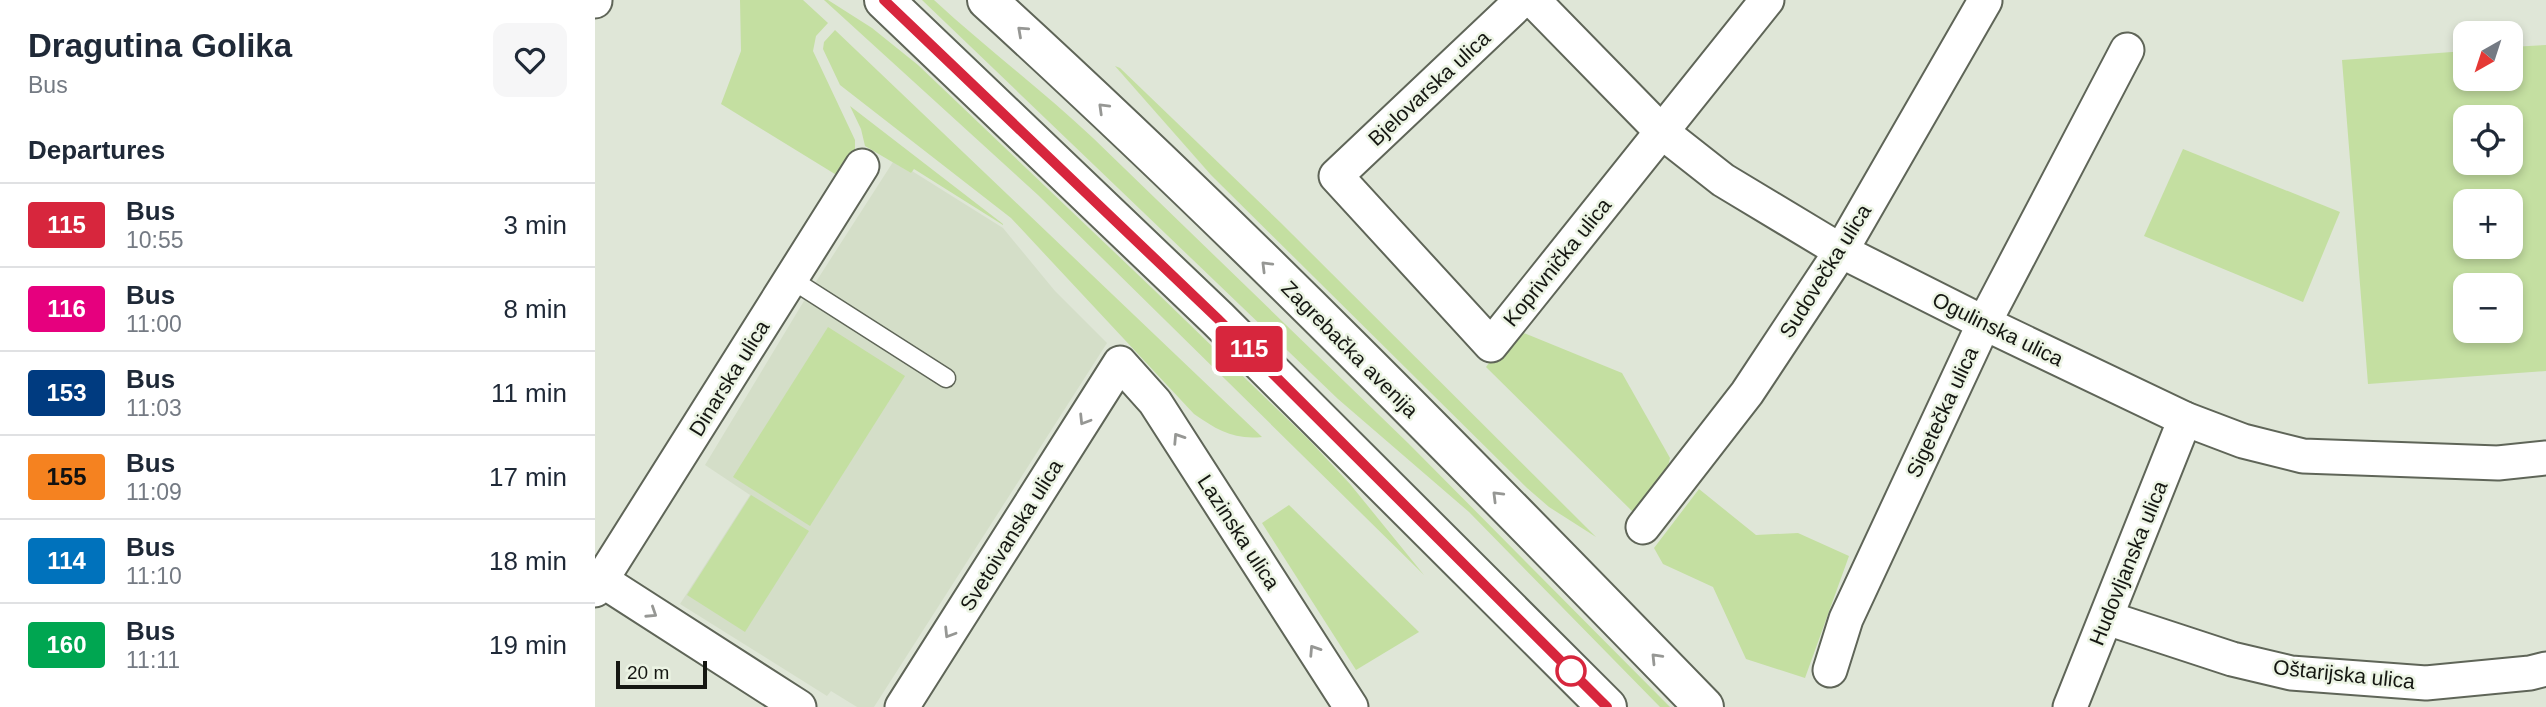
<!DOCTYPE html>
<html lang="en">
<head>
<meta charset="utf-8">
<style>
	body { margin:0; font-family:Helvetica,sans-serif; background:#f6f6f7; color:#1f2937; height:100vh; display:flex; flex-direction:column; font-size:26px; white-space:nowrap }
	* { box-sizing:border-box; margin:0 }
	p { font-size:23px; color:#747a83 }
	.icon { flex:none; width:38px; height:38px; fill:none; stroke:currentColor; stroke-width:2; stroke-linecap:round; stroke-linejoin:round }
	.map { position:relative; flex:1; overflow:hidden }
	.side { display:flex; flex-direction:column; background:#fff; width:595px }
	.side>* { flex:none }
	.badge { padding:0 14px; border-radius:5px; font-size:24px; line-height:46px }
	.needle { width:46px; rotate:219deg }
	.fabs { position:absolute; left:1858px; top:21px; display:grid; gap:14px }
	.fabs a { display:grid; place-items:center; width:70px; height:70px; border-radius:14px; background:#fff; box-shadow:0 4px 10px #0003; font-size:35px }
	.scale { position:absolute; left:21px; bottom:18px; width:91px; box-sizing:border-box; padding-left:7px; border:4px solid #151712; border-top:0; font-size:19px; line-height:24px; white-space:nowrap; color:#151712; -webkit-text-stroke:5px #ecf4e4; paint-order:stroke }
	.map>.badge { position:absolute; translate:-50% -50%; box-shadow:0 0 0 4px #fff }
	h2 { padding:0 28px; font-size:26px; line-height:63px }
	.round { display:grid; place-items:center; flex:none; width:74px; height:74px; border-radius:14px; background:#f6f6f7 }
	.headline { display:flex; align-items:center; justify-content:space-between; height:119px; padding:0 28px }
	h1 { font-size:33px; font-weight:800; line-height:52px }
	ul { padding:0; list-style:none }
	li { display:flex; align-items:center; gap:21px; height:84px; padding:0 28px; border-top:2px solid #e0e1e3 }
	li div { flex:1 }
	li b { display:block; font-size:26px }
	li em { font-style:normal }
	li .badge { min-width:77px; font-weight:700; text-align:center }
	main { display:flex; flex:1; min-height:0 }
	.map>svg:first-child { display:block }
	.built { fill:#d4dec8 }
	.green { fill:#c4dfa1; fill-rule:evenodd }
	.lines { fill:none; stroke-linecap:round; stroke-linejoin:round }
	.lane-casing { stroke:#5f6558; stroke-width:21 }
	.street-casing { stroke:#5f6558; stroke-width:37 }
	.secondary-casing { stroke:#5f6558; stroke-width:42 }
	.lane { stroke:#fff; stroke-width:18 }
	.street { stroke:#fff; stroke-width:33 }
	.secondary { stroke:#fff; stroke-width:38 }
	.oneway { stroke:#969794 }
	.line-casing { stroke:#fff; stroke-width:16 }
	.line { stroke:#d7263d; stroke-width:10 }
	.stop-dot { fill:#fff; stroke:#d7263d; stroke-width:3.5 }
	.labels { text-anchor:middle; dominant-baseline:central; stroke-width:5; stroke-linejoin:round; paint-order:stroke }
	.street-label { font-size:21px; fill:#151712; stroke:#ecf4e4 }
</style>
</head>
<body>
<main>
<section class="side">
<div class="headline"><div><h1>Dragutina Golika</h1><p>Bus</p></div><a class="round"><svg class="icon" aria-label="heart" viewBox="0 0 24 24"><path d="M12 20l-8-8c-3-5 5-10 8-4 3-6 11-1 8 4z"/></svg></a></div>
<h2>Departures</h2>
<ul>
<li><span class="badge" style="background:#d7263d;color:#fff">115</span><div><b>Bus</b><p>10:55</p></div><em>3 min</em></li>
<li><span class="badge" style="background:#e6007e;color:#fff">116</span><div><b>Bus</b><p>11:00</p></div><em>8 min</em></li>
<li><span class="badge" style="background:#003b80;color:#fff">153</span><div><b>Bus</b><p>11:03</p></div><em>11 min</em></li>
<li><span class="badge" style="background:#f58220;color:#111">155</span><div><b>Bus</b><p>11:09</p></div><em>17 min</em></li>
<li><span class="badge" style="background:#0072bc;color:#fff">114</span><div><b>Bus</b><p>11:10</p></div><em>18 min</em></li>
<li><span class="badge" style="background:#00a651;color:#fff">160</span><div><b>Bus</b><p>11:11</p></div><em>19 min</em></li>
</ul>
</section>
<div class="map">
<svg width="1951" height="707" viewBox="0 0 1951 707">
	<rect width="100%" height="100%" fill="#dfe6d7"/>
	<polygon class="built" points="298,162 316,173 317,171 408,228 460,291 512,343 279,707 262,707 236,691 232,696 85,604 155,495 110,465 215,291"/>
	<g class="green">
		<polygon points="145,0 208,0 233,23 221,36 218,51 260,140 260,159 248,179 126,104 146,51"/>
		<polygon points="229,0 233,0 277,28 323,65 558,289 714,440 755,484 829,575 443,195"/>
		<path d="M327 0H339C391 48 447 90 498 138L813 443 1075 707H1065L874 512 743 399Z"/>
		<path d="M240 30 667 437C639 440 622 430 599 414L416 218 245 85 228 49 229 42Z"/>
		<path d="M1951 45V371L1773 384 1747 60 1871 51V79H1916V47ZM1871 117H1916V163H1871ZM1916 201V247H1871V201ZM1916 285V331H1871V285Z"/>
		<polygon points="520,66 525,68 686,223 1001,537 954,507 932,488 616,175"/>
		<polygon points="255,106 408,224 408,225 319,169 316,173 270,146 266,129"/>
		<polygon points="1588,149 1745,212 1708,302 1549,236"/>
		<polygon points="233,327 310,376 215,526 138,477"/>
		<polygon points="919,329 1027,373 1075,458 1070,479 1040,514 891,367"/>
		<polygon points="1104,489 1161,535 1203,533 1254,556 1210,678 1151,659 1118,587 1068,564 1059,548"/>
		<polygon points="156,495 214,531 150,632 92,595"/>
		<polygon points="694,505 824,632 761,670 667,523"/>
	</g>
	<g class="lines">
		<defs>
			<polyline id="lane" points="196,279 351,378"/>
			<g id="street">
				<polyline points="927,0 741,176 896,345 1172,0"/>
				<polyline points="938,0 1067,132 1128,180 1246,251 1389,323 1590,419 1648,441 1708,456 1903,463 1951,458"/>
				<polyline points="0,1 0,0"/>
				<polyline points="1048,527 1152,393 1246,251 1390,1"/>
				<polyline points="0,576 204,707"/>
				<polyline points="0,590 267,166"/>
				<polyline points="1512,618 1637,659 1696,673 1831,683 1935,673 1951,669"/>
				<polyline points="1235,670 1251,619 1389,323 1532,50"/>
				<polyline points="307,707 525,363 560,402 756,707"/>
				<polyline points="1475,707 1590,419"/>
			</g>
			<g id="secondary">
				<polyline points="289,0 623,319 1012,707"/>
				<path d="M392 0C640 226 875 466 1109 707"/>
			</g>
		</defs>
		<use href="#lane" class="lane-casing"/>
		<use href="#street" class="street-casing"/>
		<use href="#secondary" class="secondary-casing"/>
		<use href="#lane" class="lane"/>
		<use href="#street" class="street"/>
		<use href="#secondary" class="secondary"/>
	</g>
	<defs><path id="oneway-chevron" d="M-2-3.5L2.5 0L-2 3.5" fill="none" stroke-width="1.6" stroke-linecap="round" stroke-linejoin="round" transform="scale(1.75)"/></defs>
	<g class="oneway">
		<use href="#oneway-chevron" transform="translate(427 31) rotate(-138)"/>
		<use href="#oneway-chevron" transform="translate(508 108) rotate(-136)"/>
		<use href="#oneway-chevron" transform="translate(671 266) rotate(-135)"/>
		<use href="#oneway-chevron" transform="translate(489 420) rotate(122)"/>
		<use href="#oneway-chevron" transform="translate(583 438) rotate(-123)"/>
		<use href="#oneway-chevron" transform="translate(902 496) rotate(-135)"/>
		<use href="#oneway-chevron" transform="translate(57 613) rotate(33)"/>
		<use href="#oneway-chevron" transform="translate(354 633) rotate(122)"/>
		<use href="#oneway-chevron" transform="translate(719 650) rotate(-123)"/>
		<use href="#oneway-chevron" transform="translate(1061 658) rotate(-134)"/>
	</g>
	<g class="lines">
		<defs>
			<polyline id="line" points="289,0 623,319 1012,707"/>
		</defs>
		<use href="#line" class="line-casing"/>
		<use href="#line" class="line"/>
	</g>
	<circle class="stop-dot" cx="976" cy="671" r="14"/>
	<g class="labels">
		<g class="street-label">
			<text transform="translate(834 88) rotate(-43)">Bjelovarska ulica</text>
			<text transform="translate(962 262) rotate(-51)">Koprivnička ulica</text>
			<text transform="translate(1230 271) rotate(-58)">Sudovečka ulica</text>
			<text transform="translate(1403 329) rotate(26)">Ogulinska ulica</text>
			<text transform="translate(755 349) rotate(45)">Zagrebačka avenija</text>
			<text transform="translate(134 378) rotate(-58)">Dinarska ulica</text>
			<text transform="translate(1347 412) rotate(-65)">Sigetečka ulica</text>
			<text transform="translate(644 532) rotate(57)">Lazinska ulica</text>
			<text transform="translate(416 535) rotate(-58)">Svetoivanska ulica</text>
			<text transform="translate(1533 563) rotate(-68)">Hudovljanska ulica</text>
			<text transform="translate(1749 674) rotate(6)">Oštarijska ulica</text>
		</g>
	</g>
</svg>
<div class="fabs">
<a><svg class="needle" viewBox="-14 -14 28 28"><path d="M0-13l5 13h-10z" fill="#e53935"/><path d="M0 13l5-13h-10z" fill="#747a83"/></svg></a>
<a><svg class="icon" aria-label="locate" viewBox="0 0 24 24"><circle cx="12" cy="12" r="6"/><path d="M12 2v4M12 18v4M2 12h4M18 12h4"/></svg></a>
<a>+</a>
<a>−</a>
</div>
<div class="scale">20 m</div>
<b class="badge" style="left:654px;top:349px;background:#d7263d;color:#fff">115</b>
</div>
</main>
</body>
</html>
